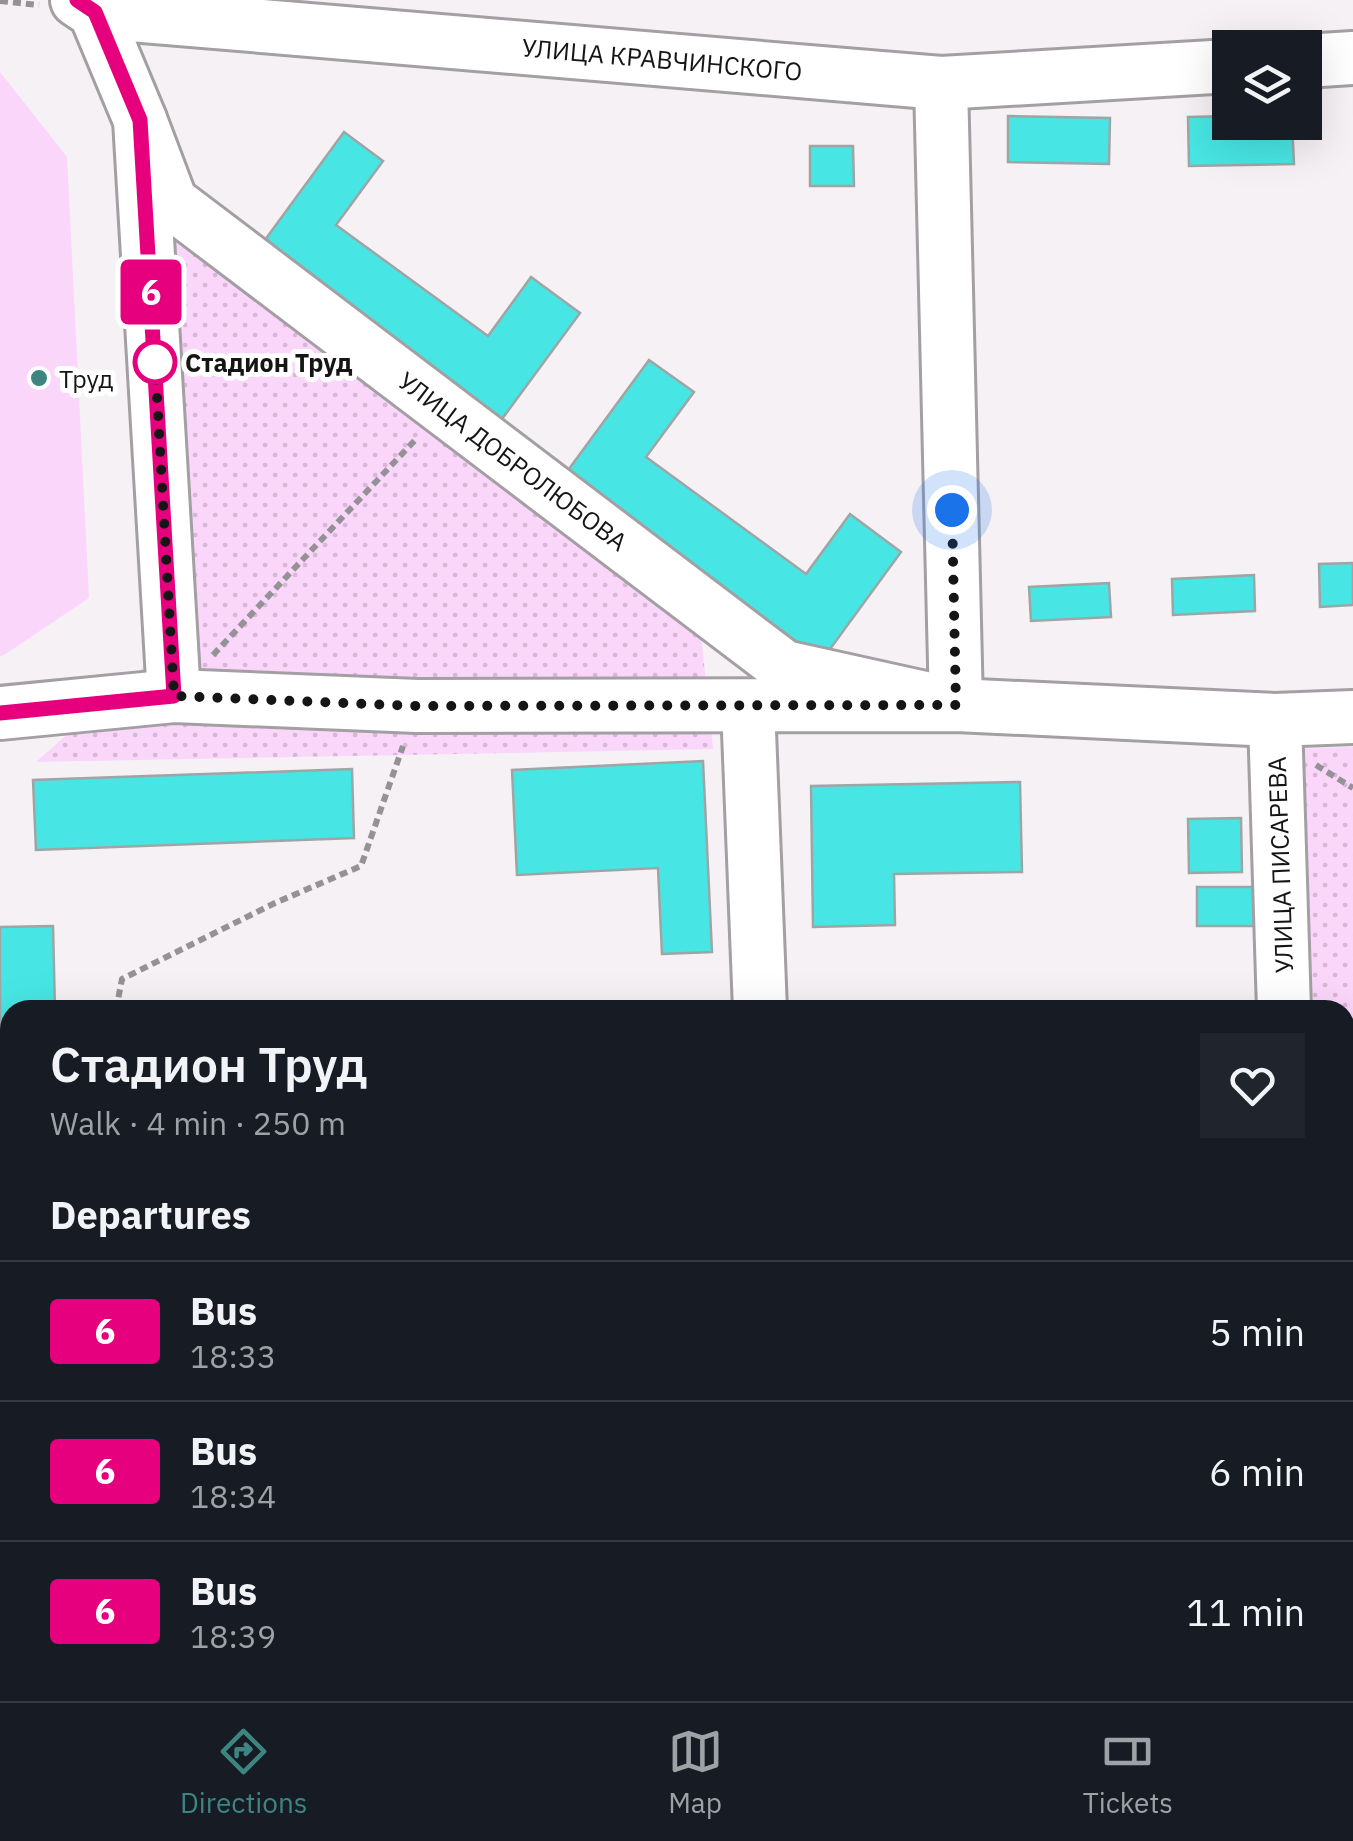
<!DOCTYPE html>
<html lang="en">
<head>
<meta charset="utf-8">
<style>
	body { margin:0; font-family:"IBM Plex Sans",sans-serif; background:#20242c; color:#f1f3f6; height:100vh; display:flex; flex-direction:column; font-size:38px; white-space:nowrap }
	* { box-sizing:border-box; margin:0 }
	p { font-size:32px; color:#9ea1a6 }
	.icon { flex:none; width:55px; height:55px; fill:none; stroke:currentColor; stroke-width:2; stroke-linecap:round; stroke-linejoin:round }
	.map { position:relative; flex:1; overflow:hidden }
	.drawer { position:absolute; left:0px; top:1000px; width:1355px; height:702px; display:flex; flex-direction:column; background:#171b24; border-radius:30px 30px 0 0; box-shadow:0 10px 40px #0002 }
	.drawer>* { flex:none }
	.badge { padding:0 20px; border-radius:8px; font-size:35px; line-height:65px }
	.controls { position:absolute; left:1212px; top:30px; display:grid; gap:20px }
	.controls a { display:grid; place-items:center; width:110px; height:110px; border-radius:0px; background:#171b24; box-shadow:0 10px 40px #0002; font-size:50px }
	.you { position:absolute; width:50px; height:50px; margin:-25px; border:8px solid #fff; border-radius:50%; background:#1a73e8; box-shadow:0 0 0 15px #1a73e833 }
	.map>.badge { position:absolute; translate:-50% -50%; box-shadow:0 0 0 5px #fff }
	h2 { padding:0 50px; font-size:38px; line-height:90px }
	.round { display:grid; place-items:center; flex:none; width:105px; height:105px; border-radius:0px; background:#20242c }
	.headline { display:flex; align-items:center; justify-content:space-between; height:170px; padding:0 50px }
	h1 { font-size:48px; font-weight:600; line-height:75px }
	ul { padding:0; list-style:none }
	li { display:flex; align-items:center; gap:30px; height:140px; padding:0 50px; border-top:2px solid #363941 }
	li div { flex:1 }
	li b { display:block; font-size:38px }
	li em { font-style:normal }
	li .badge { min-width:110px; font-weight:700; text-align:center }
	.menu { display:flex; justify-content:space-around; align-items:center; height:140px; border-top:2px solid #363941; background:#171b24; font-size:28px; color:#9ea1a6 }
	.menu a { display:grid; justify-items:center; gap:5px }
	.menu .current { color:#3d8583 }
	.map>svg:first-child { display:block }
	.built { fill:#ebe2ec }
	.grass { fill:#fad6fb }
	.park { fill:url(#park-dots) }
	.building { fill:#47e6e4; stroke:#9fa5a5; stroke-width:2.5 }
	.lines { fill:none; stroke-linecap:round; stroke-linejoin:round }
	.minor-casing { stroke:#a39fa3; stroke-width:58 }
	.path { stroke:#959295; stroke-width:6; stroke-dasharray:8 5; stroke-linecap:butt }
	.minor { stroke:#fff; stroke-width:52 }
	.line-casing { stroke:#fff; stroke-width:22 }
	.line { stroke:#e6007e; stroke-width:15 }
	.walk { stroke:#161516; stroke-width:10; stroke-dasharray:0 18 }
	.stop-dot { fill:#fff; stroke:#e6007e; stroke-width:5 }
	.poi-dot { fill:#3d8583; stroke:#fff; stroke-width:4 }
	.labels { text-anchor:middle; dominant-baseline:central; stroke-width:10; stroke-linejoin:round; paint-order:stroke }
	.street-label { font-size:25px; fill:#161516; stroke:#fff }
	.stop-label { font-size:25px; font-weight:bold; fill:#161516; stroke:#fff; text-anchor:start }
	.poi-label { font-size:25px; fill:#161516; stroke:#fff; text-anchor:start }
</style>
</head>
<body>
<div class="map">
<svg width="1353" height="1701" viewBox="0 0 1353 1701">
	<defs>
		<pattern id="park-dots" width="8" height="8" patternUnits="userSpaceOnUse" patternTransform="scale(2.5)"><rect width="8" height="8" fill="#fad6fb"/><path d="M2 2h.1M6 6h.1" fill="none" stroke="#d6b7d6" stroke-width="1.8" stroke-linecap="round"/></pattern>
	</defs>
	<rect width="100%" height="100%" fill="#f5f1f5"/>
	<rect class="built" x="0" y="1275" width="10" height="357"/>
	<polygon class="grass" points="0,72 67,157 89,598 4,655 0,656"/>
	<g class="park">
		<polygon points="166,232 701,636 713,749 36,762 191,625"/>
		<polygon points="1353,747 1353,1695 1345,1562 1345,1010 1313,1010 1298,749"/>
	</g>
	<g class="building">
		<polygon points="1008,116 1110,118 1109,164 1008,162"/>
		<polygon points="1230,116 1230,122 1292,122 1294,164 1189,166 1188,117"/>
		<polygon points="344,132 383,161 336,225 488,336 531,277 580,313 502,419 262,244"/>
		<polygon points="810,146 853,146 854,186 810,186"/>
		<polygon points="649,360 694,392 646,457 806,574 850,514 901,552 822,660 566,473"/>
		<polygon points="1353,563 1353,605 1320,607 1319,564"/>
		<polygon points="1254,575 1255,611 1173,615 1172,579"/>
		<polygon points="1109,583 1111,617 1031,621 1029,587"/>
		<polygon points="703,761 712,952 662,954 658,868 517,875 512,770"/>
		<polygon points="352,769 354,838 36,850 33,780"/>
		<polygon points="1020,782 1022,872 894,874 895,925 813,927 811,786"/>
		<polygon points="1241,818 1242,872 1189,873 1188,819"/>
		<polygon points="1197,887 1261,887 1262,926 1197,926"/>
		<polygon points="53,926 55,1010 10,1010 10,1191 0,1191 0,927"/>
		<rect x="0" y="1488" width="10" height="89"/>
	</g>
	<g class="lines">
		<defs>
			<g id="minor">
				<polyline points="77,0 95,12 140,120 174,696"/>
				<polyline points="96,0 95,12 941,83 1230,66"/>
				<polyline points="1305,61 1353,58"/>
				<polyline points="140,120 171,202 784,667 956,705 941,83"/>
				<polyline points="748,706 760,1010"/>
				<polyline points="0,713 174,696 417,706 956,705 1275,720 1353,717"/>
				<polyline points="1275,720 1284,1010"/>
				<polyline points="786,1692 786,1701"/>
				<polyline points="1306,1692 1306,1701"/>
				<polyline points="0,1699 103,1701"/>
			</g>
		</defs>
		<use href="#minor" class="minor-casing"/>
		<g class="path">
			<polyline points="0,1 39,5"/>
			<polyline points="213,655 417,438"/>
			<polyline points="1316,765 1353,788"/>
			<polyline points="116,1010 122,979 275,903 361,866 403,746"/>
			<polyline points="0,1223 10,1221"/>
			<polyline points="1345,1315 1353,1458"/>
		</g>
		<use href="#minor" class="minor"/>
	</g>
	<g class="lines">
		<defs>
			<polyline id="line" points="0,713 174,696 140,120 95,12 77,0"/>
		</defs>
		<use href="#line" class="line-casing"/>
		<use href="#line" class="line"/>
		<polyline class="walk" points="155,362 174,696 418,706 956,705 952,510"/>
	</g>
	<circle class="stop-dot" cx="155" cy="362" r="20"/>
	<circle class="poi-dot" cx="39" cy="378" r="10"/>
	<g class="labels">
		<g class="street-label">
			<text transform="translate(662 59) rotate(5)">УЛИЦА КРАВЧИНСКОГО</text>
			<text transform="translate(513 461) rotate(37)">УЛИЦА ДОБРОЛЮБОВА</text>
			<text transform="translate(1280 865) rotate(-92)">УЛИЦА ПИСАРЕВА</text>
		</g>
		<g class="stop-label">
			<text x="185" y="362">Стадион Труд</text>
		</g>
		<g class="poi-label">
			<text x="59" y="378">Труд</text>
		</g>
	</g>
</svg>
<div class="controls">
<a><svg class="icon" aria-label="layers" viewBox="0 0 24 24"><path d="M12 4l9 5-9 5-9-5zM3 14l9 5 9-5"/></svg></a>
</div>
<div class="you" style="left:952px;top:510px"></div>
<b class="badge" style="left:151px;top:292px;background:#e6007e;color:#fff">6</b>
<section class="drawer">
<div class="headline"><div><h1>Стадион Труд</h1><p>Walk · 4 min · 250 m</p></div><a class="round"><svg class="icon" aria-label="heart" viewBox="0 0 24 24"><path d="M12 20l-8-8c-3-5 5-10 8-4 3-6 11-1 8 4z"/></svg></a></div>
<h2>Departures</h2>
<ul>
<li><span class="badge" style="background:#e6007e;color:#fff">6</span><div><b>Bus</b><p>18:33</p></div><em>5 min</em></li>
<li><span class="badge" style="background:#e6007e;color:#fff">6</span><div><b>Bus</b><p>18:34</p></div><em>6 min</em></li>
<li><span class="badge" style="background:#e6007e;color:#fff">6</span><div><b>Bus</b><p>18:39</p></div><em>11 min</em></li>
</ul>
</section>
</div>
<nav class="menu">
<a class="current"><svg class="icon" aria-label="directions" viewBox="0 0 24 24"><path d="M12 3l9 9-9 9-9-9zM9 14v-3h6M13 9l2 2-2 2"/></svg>Directions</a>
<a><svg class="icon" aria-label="map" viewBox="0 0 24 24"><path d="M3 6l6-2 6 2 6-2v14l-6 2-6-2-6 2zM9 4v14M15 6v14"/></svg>Map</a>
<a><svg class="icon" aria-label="tickets" viewBox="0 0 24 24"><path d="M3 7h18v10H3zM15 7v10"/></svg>Tickets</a>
</nav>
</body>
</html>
